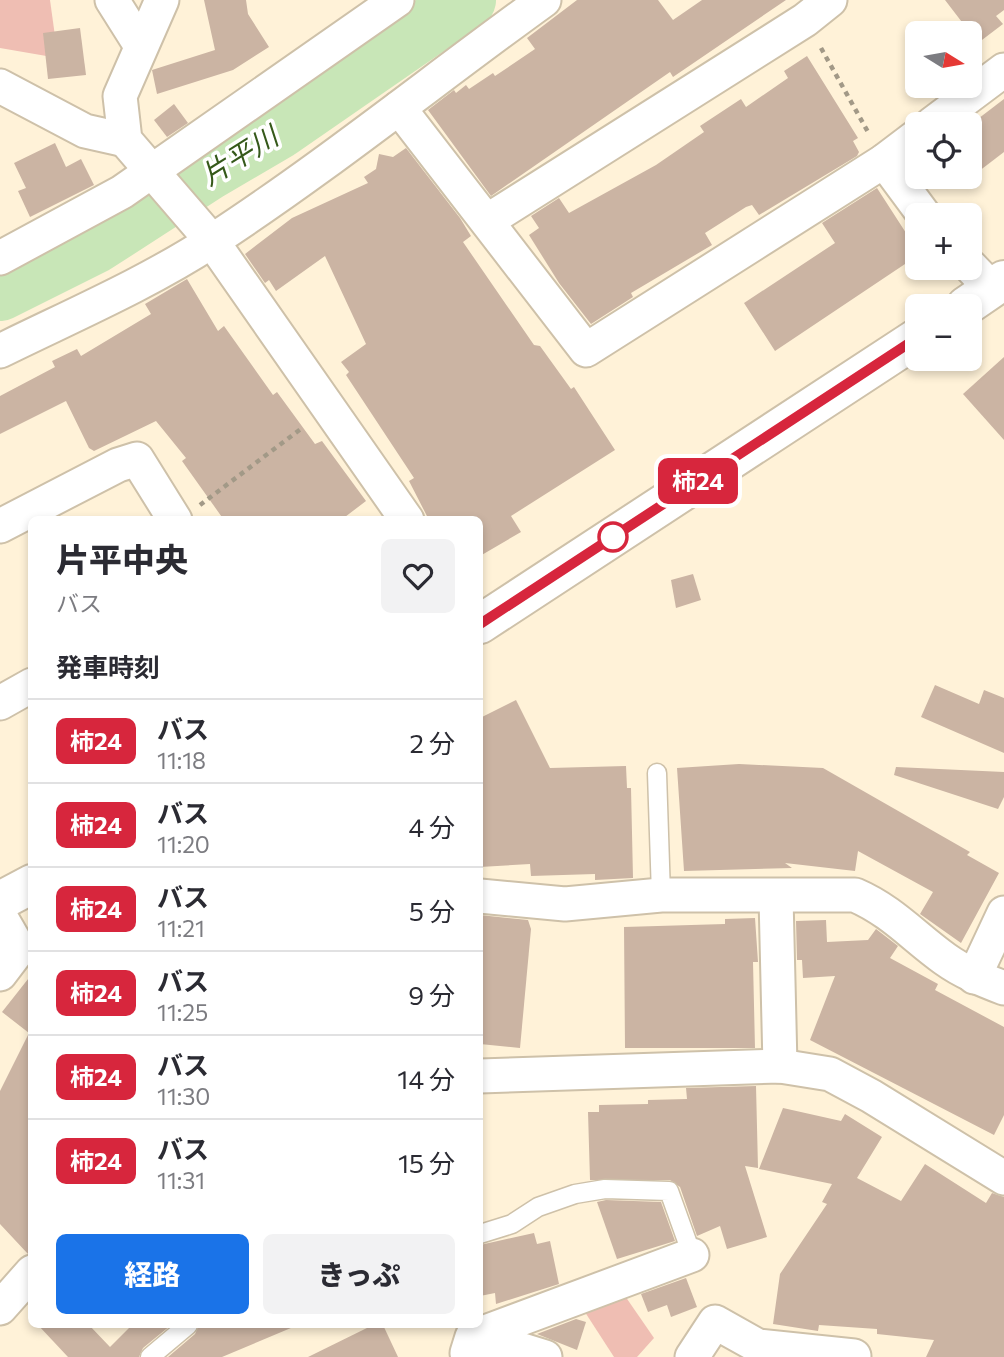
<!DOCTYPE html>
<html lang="ja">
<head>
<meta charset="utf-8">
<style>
	body { margin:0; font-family:Commissioner,"Noto Sans JP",sans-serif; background:#f2f2f3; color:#2b2b33; height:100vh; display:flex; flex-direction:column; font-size:26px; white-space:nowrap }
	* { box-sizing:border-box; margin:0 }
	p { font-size:23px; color:#7c7c81 }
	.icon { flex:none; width:38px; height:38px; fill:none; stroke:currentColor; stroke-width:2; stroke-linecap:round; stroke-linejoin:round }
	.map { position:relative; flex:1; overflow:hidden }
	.side { position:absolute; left:28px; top:516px; width:455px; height:812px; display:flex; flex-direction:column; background:#fff; border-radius:10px; box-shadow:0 4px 10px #0003 }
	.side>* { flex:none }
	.badge { padding:0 14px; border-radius:10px; font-size:24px; line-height:46px }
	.needle { width:46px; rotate:101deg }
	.controls { position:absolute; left:905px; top:21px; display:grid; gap:14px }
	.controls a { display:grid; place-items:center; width:77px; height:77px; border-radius:10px; background:#fff; box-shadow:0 4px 10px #0003; font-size:35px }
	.map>.badge { position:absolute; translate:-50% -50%; box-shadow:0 0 0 4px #fff }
	h2 { padding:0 28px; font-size:26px; line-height:63px }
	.round { display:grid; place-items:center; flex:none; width:74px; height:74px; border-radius:10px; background:#f2f2f3 }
	.head { display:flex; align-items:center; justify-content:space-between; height:119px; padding:0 28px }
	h1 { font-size:33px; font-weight:800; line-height:52px }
	.button { display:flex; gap:14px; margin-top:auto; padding:14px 28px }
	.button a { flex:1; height:80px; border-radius:10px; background:#1a73e8; color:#fff; font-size:28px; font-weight:800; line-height:80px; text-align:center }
	.button a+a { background:#f2f2f3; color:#2b2b33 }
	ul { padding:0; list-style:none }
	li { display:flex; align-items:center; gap:21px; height:84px; padding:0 28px; border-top:2px solid #e1e1e2 }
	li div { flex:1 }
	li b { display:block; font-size:26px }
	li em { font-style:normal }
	li .badge { min-width:77px; font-weight:700; text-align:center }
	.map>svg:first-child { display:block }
	.green { fill:#efbeb3 }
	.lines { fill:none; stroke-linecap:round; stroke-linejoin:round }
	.river { stroke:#c8e6b7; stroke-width:58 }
	.building { fill:#cbb4a3 }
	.lane-casing { stroke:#cec1a9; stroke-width:21 }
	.street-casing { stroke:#cec1a9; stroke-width:37 }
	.secondary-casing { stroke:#cec1a9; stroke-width:42 }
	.path { stroke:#a29987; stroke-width:4.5; stroke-dasharray:5 5; stroke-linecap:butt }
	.lane { stroke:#fff; stroke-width:18 }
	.street { stroke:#fff; stroke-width:33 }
	.secondary { stroke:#fff; stroke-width:38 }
	.line-casing { stroke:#fff; stroke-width:16 }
	.line { stroke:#d7263d; stroke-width:10 }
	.stop-dot { fill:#fff; stroke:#d7263d; stroke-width:3.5 }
	.labels { text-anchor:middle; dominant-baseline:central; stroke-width:7; stroke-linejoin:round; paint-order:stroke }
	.water-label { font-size:28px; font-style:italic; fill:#35591a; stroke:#fff }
</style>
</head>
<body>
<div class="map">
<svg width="1004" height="1357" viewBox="0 0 1004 1357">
	<rect width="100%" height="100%" fill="#fff2d8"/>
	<g class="green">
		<polygon points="0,0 50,0 58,58 0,48"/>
		<polygon points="623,1293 654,1338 637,1357 614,1357 581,1306"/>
	</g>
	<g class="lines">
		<polyline class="river" points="0,292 96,244 209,171 279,130 467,0"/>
	</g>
	<g class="building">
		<polygon points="204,0 246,0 248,14 269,47 233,70 157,94 152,70 215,50"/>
		<polygon points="577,0 658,0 673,20 702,0 786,0 673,77 670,72 491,196 428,110 454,90 456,93 466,85 469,89 493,73 495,76 535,49 527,38"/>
		<polygon points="945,0 1004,0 1004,10 996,16 1003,24 978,43"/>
		<polygon points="80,28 86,75 48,79 43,33"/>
		<polygon points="807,56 858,138 853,141 859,152 857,156 759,215 752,205 746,207 705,233 712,245 631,293 633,297 591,324 559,283 529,235 539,228 531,216 559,198 569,213 656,165 704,132 700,126 741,99 746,107 788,78 784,71"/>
		<polygon points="1004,99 1004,152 970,178 970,125"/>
		<polygon points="174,104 188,123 167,137 154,120"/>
		<polygon points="55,143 66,167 81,159 94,185 30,217 18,191 26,188 14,163"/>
		<polygon points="406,148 460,218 471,236 463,242 534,345 540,346 571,389 574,387 615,450 511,516 521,532 480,556 480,520 429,520 409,481 414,478 346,375 349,372 341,362 366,344 325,256 276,291 269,280 265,283 245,254 292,218 368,183 364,177 376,169 379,154 393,157"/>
		<polygon points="877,188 917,250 917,256 775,351 744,303 835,243 822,223"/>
		<polygon points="187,279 218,331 224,326 273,395 277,392 315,444 322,441 366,501 341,520 224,520 182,461 186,458 156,421 94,451 89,448 66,401 0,434 0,396 55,367 52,361 77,349 81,356 151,314 145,304"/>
		<polygon points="1004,357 1004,440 963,394"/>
		<polygon points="693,574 701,600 676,608 671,580"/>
		<polygon points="935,685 979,704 984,690 1004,698 1004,753 921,717"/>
		<polygon points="516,700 550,768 626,766 627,788 631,788 633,878 595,880 595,874 531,876 530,864 480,867 480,718"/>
		<polygon points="739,764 823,768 970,852 967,855 999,873 961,943 920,914 933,892 858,851 855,871 785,863 792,868 684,871 677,768"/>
		<polygon points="896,767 1004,772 1004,797 998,809 894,775"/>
		<polygon points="480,915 528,920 531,929 520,1048 480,1044"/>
		<polygon points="755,918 758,962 753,962 755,1048 625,1048 624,927 725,924 725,919"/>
		<polygon points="826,920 827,942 868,940 876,929 898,946 890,958 938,984 935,990 1004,1027 1004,1115 994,1135 810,1040 835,976 803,978 802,960 797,960 796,921"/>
		<polygon points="32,974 32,1253 28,1254 0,1224 0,1091 29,1033 2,1012"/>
		<polygon points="756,1086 758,1168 745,1166 767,1237 727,1249 720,1226 697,1236 680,1187 670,1180 590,1180 588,1112 599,1112 599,1105 648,1104 648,1100 687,1099 686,1088"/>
		<polygon points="783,1108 841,1121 845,1114 882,1137 857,1178 901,1201 925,1164 986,1203 992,1193 1004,1197 1004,1357 926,1357 934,1340 877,1334 877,1329 819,1325 818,1331 773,1324 780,1274 827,1204 822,1202 832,1184 759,1169"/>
		<polygon points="606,1200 661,1202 675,1241 617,1259 597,1202"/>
		<polygon points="534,1233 537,1244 550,1241 559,1284 496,1304 495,1293 480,1296 480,1245"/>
		<polygon points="686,1278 697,1307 671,1317 667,1305 648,1312 641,1294"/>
		<polygon points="576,1319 586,1322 577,1350 537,1334"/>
		<polygon points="38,1325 89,1325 110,1347 132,1325 171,1325 143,1348 139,1357 68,1357"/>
		<polygon points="199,1325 298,1325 222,1357 168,1357 195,1334"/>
		<polygon points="373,1325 383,1325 398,1357 308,1357"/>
	</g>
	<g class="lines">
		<defs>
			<g id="lane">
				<polyline points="657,773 661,895"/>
				<polyline points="480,1234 512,1224 538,1207 575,1194 605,1189 669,1191 692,1255"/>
				<polyline points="150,1357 188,1325"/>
			</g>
			<g id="street">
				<polyline points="112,0 141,46"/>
				<polyline points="162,0 120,96 125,140 212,241 407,520"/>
				<polyline points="0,86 85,131 125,140"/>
				<polyline points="399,108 586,350 884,161 917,136"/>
				<polyline points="932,124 1004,70"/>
				<polyline points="884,161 924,215"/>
				<polyline points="487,221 805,20 830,0"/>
				<polyline points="0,258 122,192 397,0"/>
				<polyline points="970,266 992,289"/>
				<path d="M0 351C71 316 146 284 212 241 327 166 433 80 544 0"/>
				<polyline points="0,526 118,465 137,459 175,520"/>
				<polyline points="0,703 32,685"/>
				<path d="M480 896 565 904 661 895H855C892 911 913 936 945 959 963 972 983 980 1004 988"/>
				<polyline points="776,897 780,1066"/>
				<polyline points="0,916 19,949 0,974"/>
				<polyline points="974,977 1004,913"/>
				<polyline points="480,1076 780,1066 830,1074 871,1096 1004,1178"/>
				<polyline points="0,1308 32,1272"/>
				<polyline points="470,1352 503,1344 545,1357"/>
				<polyline points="467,1353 472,1337 692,1255"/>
				<polyline points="692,1357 715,1322 758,1346 854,1356"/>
			</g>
			<g id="secondary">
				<polyline points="966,306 1004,280"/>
				<polyline points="480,624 917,338"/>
				<polyline points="0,901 32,884"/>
			</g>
		</defs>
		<use href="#lane" class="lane-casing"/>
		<use href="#street" class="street-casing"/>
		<use href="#secondary" class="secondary-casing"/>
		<g class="path">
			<polyline points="821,48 868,132"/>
			<polyline points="200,505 302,428"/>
		</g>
		<use href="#lane" class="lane"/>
		<use href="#street" class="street"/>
		<use href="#secondary" class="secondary"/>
	</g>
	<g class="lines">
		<defs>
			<polyline id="line" points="480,624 917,338"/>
		</defs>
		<use href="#line" class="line-casing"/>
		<use href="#line" class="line"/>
	</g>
	<circle class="stop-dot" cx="613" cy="537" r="14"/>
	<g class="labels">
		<g class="water-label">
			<text transform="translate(239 155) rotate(-32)">片平川</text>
		</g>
	</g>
</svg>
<div class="controls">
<a><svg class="needle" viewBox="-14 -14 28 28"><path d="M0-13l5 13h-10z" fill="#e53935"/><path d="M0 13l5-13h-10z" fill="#7c7c81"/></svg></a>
<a><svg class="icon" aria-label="locate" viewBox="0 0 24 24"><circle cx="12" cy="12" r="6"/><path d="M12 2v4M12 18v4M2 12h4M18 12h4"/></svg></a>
<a>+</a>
<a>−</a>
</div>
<b class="badge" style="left:698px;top:481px;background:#d7263d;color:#fff">柿24</b>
<section class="side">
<div class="head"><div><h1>片平中央</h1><p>バス</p></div><a class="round"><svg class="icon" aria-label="heart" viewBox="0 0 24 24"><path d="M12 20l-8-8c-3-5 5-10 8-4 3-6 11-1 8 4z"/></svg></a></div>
<h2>発車時刻</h2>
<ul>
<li><span class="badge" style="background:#d7263d;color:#fff">柿24</span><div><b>バス</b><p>11:18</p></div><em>2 分</em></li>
<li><span class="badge" style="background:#d7263d;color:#fff">柿24</span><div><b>バス</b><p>11:20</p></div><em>4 分</em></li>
<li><span class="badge" style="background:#d7263d;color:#fff">柿24</span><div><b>バス</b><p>11:21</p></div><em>5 分</em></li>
<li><span class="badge" style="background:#d7263d;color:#fff">柿24</span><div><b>バス</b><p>11:25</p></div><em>9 分</em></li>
<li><span class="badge" style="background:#d7263d;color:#fff">柿24</span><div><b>バス</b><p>11:30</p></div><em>14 分</em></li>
<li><span class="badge" style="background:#d7263d;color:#fff">柿24</span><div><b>バス</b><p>11:31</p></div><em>15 分</em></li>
</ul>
<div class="button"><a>経路</a><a>きっぷ</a></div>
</section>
</div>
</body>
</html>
